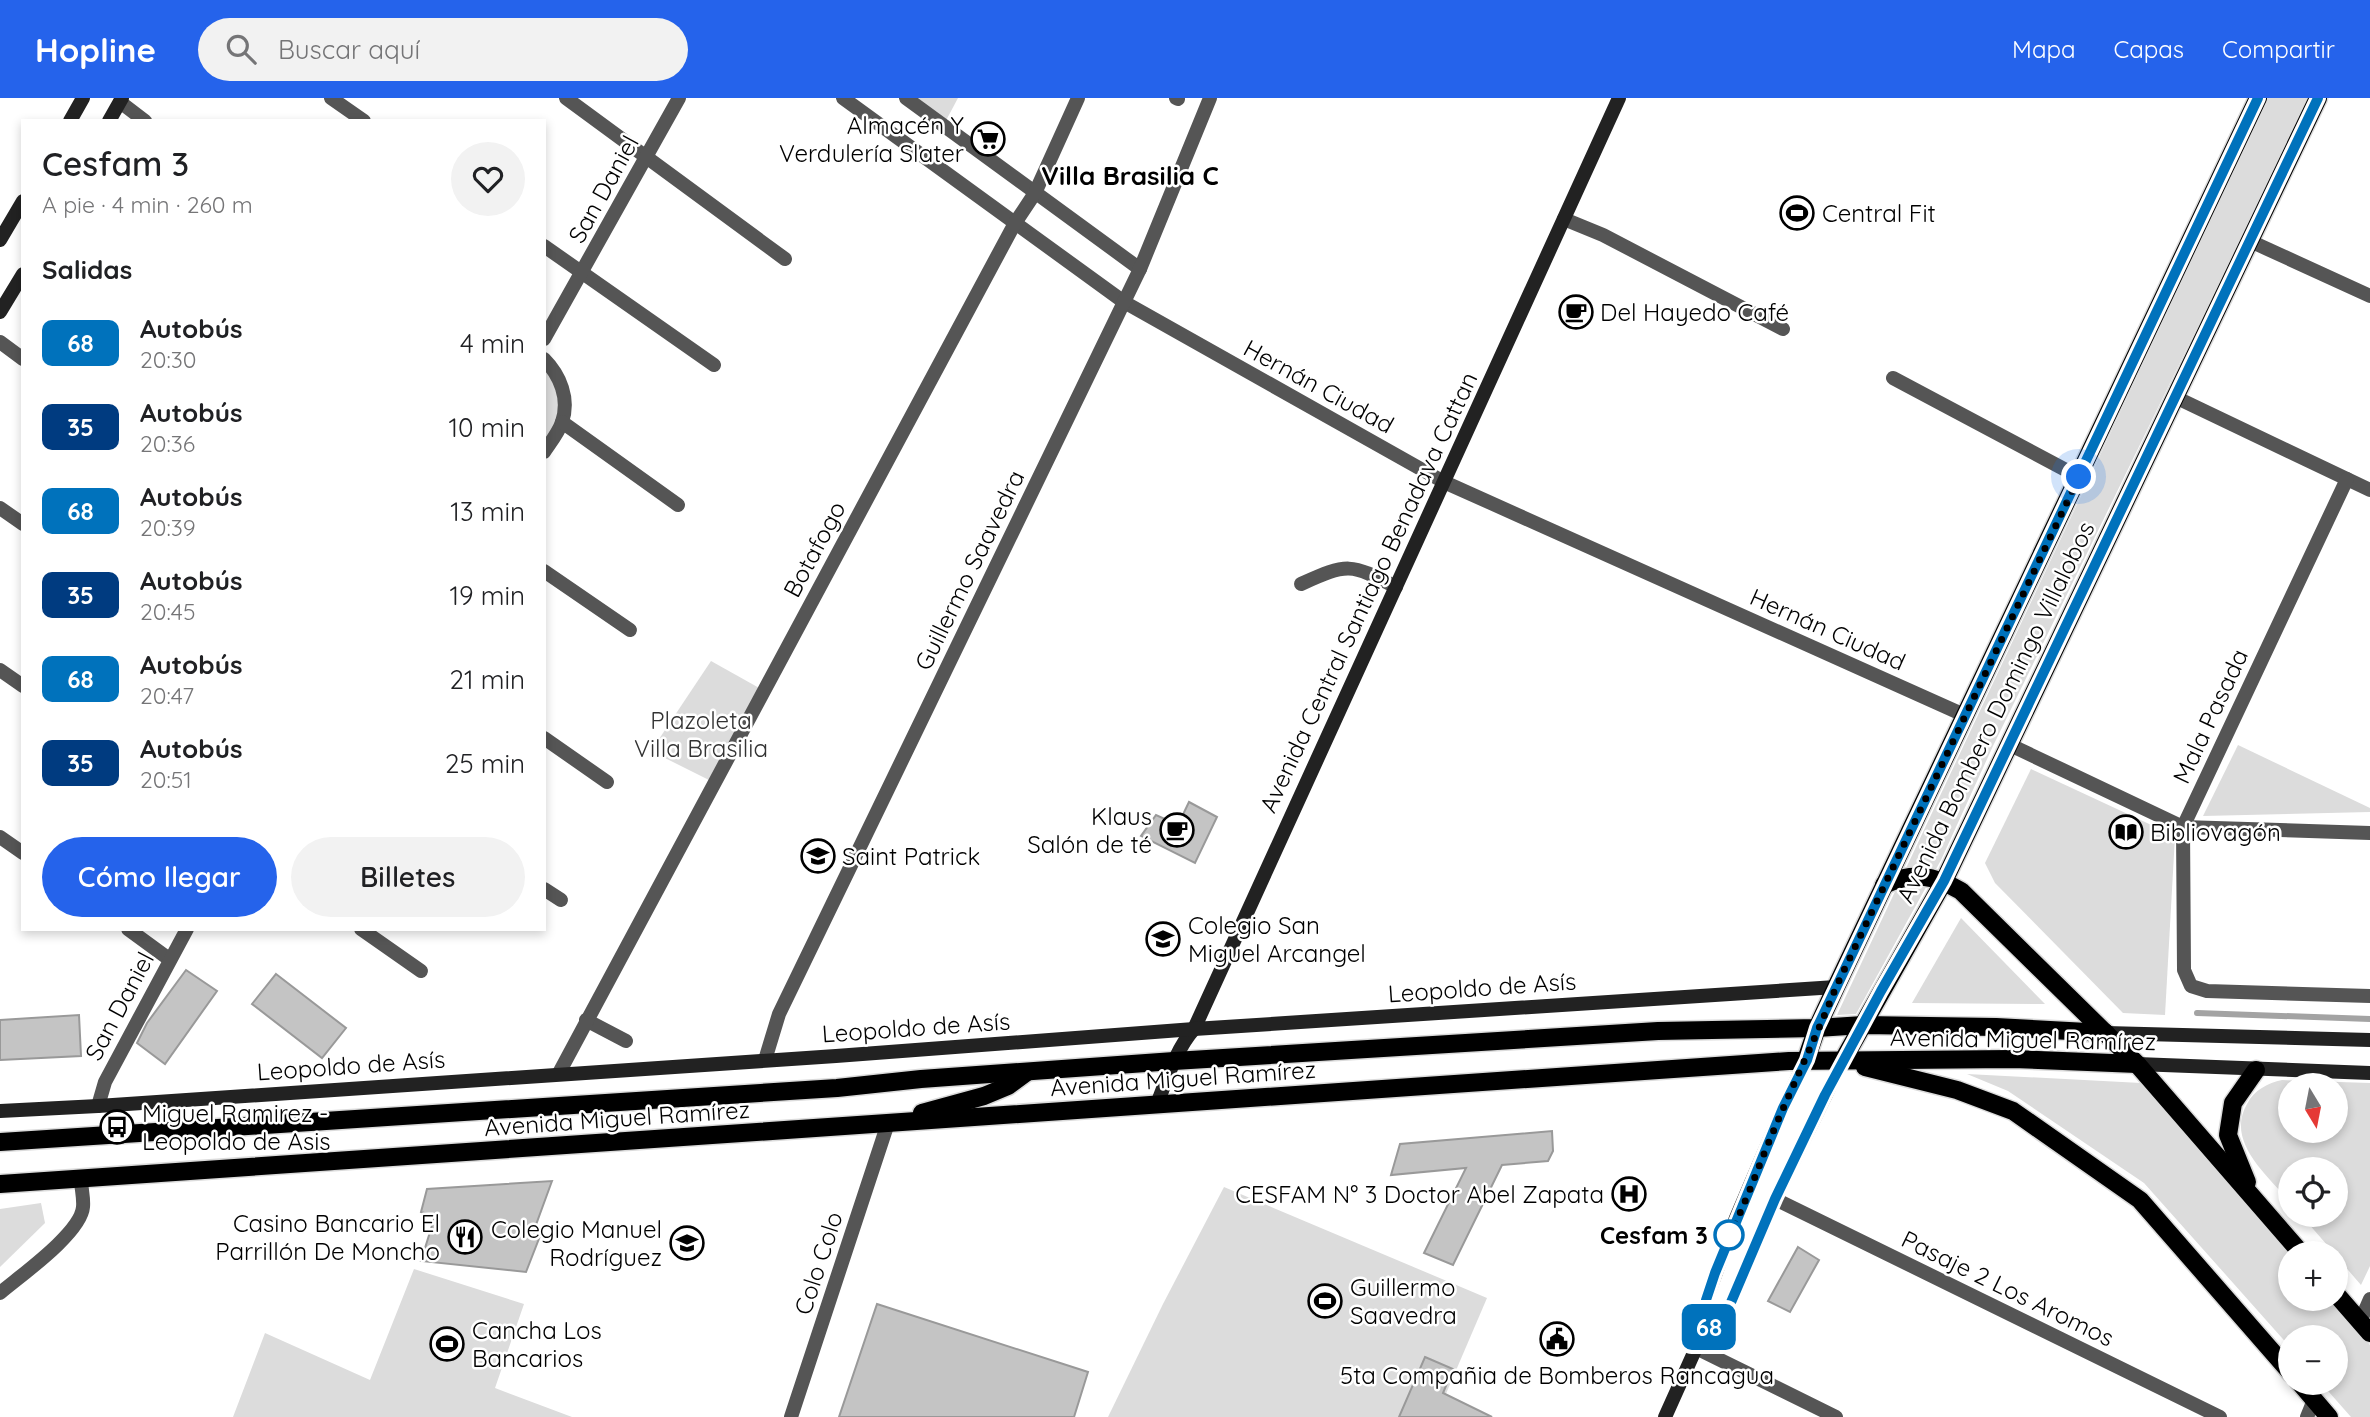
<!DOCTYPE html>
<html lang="es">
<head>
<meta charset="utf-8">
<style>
	body { margin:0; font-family:Quicksand,sans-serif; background:#f2f2f2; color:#202124; height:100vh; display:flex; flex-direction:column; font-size:26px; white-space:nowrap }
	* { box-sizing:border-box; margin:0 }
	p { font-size:23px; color:#757577 }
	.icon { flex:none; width:38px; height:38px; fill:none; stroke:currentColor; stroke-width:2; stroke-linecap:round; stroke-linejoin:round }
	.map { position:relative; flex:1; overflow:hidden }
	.sheet { position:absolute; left:21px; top:21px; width:525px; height:812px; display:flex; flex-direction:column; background:#fff; border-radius:0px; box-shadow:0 4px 10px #0003 }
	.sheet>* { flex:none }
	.badge { padding:0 14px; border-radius:10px; font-size:24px; line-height:46px }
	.needle { width:46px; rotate:170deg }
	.fabs { position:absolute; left:2278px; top:975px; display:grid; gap:14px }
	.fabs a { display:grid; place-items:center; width:70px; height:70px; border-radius:50%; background:#fff; box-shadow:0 4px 10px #0003; font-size:35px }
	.you { position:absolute; width:35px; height:35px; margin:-18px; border:5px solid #fff; border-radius:50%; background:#1a73e8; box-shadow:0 0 0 10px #1a73e833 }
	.map>.badge { position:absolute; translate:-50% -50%; box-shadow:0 0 0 4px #fff }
	h2 { padding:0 21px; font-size:26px; line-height:63px }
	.round { display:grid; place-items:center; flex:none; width:74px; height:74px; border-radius:37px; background:#f2f2f2 }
	.overview { display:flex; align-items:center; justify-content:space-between; height:119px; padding:0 21px }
	h1 { font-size:33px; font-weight:600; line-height:52px }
	.primary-button { display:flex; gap:14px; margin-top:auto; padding:14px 21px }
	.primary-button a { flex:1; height:80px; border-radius:42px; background:#2563eb; color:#fff; font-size:28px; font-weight:600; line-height:80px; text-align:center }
	.primary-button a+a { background:#f2f2f2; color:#202124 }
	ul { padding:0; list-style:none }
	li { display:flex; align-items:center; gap:21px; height:84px; padding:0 21px }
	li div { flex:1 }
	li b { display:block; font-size:26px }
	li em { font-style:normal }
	li .badge { min-width:77px; font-weight:700; text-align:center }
	header { display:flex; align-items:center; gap:42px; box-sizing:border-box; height:98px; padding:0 35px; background:#2563eb; color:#fff }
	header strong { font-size:33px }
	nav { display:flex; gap:38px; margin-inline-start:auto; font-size:24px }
	.search { width:490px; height:63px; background:#f2f2f2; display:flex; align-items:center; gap:18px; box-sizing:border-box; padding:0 24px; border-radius:38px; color:#757577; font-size:26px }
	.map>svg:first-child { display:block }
	.green { fill:#dcdcdc; fill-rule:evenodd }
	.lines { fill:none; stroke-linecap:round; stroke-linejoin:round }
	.stream { stroke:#a3a3a3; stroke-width:6 }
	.building { fill:#c4c4c4; stroke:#999; stroke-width:2 }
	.primary-casing { stroke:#dbdbdb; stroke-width:21 }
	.street { stroke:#555; stroke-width:14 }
	.secondary { stroke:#222; stroke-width:14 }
	.primary { stroke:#000; stroke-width:18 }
	.line-casing { stroke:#fff; stroke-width:16 }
	.line { stroke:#0072bc; stroke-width:10 }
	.walk { stroke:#000; stroke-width:7; stroke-dasharray:0 12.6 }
	.stop-dot { fill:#fff; stroke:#0072bc; stroke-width:3.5 }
	.labels { text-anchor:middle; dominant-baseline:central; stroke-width:5; stroke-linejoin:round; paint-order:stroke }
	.poi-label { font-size:24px; fill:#000; stroke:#fff; text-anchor:start }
	.street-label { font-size:24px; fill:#000; stroke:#fff }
	.park-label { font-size:24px; fill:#333; stroke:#fff }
	.stop-label { font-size:24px; font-weight:bold; fill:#000; stroke:#fff; text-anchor:end }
	.neighbourhood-label { font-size:26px; font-weight:bold; fill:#000; stroke:#fff }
</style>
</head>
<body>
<header>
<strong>Hopline</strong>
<div class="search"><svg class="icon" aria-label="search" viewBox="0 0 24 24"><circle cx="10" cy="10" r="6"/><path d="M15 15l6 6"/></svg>Buscar aquí</div>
<nav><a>Mapa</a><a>Capas</a><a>Compartir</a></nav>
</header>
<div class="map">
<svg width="2370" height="1319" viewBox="0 0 2370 1319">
	<rect width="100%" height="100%" fill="#fff"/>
	<g class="green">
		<polygon points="902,0 958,0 942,30"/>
		<polygon points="2268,0 2309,0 1993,648 1941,762 1856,916 1837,917"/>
		<polygon points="544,261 555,271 562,324 544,354"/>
		<polygon points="711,563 761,591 711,683 651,653"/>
		<polygon points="2238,647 2370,710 2370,714 2203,718"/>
		<polygon points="2031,671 2175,738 2165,917 2123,915 1995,785 1985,765"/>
		<polygon points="1961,820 2045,906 1912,905"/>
		<polygon points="1967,976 2141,985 2291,1157 2291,1200 2329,1201 2370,1247 2370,1319 2351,1319 2321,1285 2336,1284 2336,1239 2291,1239 2291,1250 2144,1085 2008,993"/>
		<path d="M2282 982 2370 985V1168L2361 1187 2336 1158V1155H2334L2301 1117 2336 1116V1071H2291V1105C2268 1078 2225 1044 2247 1006 2254 992 2268 985 2282 982ZM2291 987H2336V1032H2291Z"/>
		<polygon points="1224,1089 1487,1200 1436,1319 1108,1319 1163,1206"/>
		<polygon points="41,1105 45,1125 0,1169 0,1111"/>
		<polygon points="414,1171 524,1206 495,1290 572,1319 233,1319 265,1235 370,1282"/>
	</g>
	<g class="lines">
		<polyline class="stream" points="2197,915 2370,921"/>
	</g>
	<g class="building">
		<polygon points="1189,704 1217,719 1195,765 1141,738 1156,717 1178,727"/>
		<polygon points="186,872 217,893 165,966 137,945 147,925"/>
		<polygon points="276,876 346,930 322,960 252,906"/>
		<polygon points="79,917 81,958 0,962 0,922"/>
		<polygon points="1552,1033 1553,1053 1548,1063 1502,1067 1453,1167 1424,1155 1466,1070 1391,1077 1400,1046"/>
		<polygon points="552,1083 533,1135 540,1138 526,1174 421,1163 435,1118 421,1114 427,1091"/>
		<polygon points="1798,1149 1819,1162 1790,1214 1768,1203"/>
		<polygon points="877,1206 1088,1274 1074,1319 839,1319"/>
		<polygon points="1425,1259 1453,1271 1443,1295 1492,1319 1399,1319"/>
	</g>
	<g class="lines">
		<defs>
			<g id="primary">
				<path d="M1884 787C1914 773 1933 777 1961 793L2137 966 2301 1155"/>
				<polyline points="1806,962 1817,930 1836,889 2258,0"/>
				<polyline points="1842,964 1944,783 2318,0"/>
				<polyline points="1865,969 1957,992 2013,1013 2140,1102 2291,1275"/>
				<polyline points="922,1015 984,998 1008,988 1027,974"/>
				<polyline points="0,1044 837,990 921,981 1174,963 1658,933 1817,930 1863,927 1996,929 2106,935"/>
				<polyline points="2247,1084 2228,1037 2233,1005 2256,972"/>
				<polyline points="0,1086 1789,963 2013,961 2137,966"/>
				<polyline points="2336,1196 2370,1235"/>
				<polyline points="2299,1284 2329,1319"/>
			</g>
		</defs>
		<use href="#primary" class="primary-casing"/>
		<g class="street">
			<polyline points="331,0 364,23"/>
			<polyline points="566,0 785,161"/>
			<polyline points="843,0 1124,204 1444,384 1964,617"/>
			<polyline points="906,0 1140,171"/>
			<polyline points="1176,0 1178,1"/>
			<polyline points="120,4 145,23"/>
			<polyline points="1564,121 1603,137 1783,231"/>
			<polyline points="2250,143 2370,198"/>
			<polyline points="544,148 714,267"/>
			<polyline points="544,241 679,0"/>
			<polyline points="0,244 23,261"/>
			<path d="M544 261C560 277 570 301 562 324 559 334 550 345 544 354"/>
			<polyline points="1893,280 2079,379"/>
			<polyline points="2175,299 2370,392"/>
			<polyline points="562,324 678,407"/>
			<polyline points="2347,381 2183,729 2184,872 2191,888 2207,893 2370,898"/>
			<polyline points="0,410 23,426"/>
			<polyline points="544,473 630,532"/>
			<path d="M1301 486C1348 465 1350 465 1396 489"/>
			<polyline points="0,572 23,588"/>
			<polyline points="544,640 607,684"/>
			<polyline points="2008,646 2183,729 2370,735"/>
			<polyline points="0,739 23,755"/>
			<polyline points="544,791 561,802"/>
			<polyline points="128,831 169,861"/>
			<polyline points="361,831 421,873"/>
			<polyline points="586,922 626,943"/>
			<polyline points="765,962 779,916 1140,171 1210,0"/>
			<polyline points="559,975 1015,125 1035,95 1078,0"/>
			<polyline points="98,1008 105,984 187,831"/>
			<polyline points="1775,1101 2220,1319"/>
			<path d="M0 1195C20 1178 81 1135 83 1109 84 1100 81 1090 81 1081"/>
			<polyline points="2360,1224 2370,1201"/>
			<polyline points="1696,1250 1836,1319"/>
			<polyline points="791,1319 888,1025"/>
			<polyline points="2307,1319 2314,1302"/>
		</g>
		<g class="secondary">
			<polyline points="70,23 83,0"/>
			<polyline points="109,23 122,0"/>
			<polyline points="0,142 23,103"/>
			<polyline points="0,214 23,176"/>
			<polyline points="2106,935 2370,942"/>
			<polyline points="2137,966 2370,975"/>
			<path d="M1157 1006C1167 981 1176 951 1194 931L1619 0"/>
			<polyline points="0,1013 98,1008 836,958 1194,931 1836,889"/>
			<polyline points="1700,1239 1729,1209 1775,1101 1842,964"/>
			<polyline points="1665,1319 1696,1250 1706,1202 1736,1120 1783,1010 1806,962"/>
		</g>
		<use href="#primary" class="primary"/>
	</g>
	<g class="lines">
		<defs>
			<polyline id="line" points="2258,0 1817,930 1807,962 1783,1010 1715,1175 1706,1202 1700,1238 1729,1209 1775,1101 1825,997 1881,893 1944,783 2318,0"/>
		</defs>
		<use href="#line" class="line-casing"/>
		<use href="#line" class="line"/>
		<path class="walk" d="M1729 1137C1744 1111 1758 1069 1771 1039 1792 988 1816 940 1836 889L2079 379"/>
	</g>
	<defs>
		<symbol id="supermarket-ring" viewBox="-11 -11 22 22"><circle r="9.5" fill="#fff" stroke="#000" stroke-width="1.5"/><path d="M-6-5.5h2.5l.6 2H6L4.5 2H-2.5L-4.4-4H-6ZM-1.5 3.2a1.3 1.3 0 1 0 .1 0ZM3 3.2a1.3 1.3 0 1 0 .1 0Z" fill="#000"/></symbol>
		<symbol id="stadium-ring" viewBox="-11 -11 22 22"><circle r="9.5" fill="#fff" stroke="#000" stroke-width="1.5"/><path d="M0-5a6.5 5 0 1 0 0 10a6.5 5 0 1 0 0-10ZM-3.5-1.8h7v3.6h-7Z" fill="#000"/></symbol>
		<symbol id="cafe-ring" viewBox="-11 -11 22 22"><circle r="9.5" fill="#fff" stroke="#000" stroke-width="1.5"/><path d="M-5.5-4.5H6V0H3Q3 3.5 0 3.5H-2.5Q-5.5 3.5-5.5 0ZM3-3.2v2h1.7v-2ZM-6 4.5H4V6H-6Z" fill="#000"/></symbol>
		<symbol id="library-ring" viewBox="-11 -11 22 22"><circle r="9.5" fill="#fff" stroke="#000" stroke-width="1.5"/><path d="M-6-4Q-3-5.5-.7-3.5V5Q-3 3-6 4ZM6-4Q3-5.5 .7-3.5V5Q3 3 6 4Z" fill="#000"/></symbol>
		<symbol id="school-ring" viewBox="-11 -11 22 22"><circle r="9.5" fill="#fff" stroke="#000" stroke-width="1.5"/><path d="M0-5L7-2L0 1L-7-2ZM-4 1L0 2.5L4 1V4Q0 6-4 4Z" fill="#000"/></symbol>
		<symbol id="bus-ring" viewBox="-11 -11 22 22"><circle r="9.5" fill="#fff" stroke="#000" stroke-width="1.5"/><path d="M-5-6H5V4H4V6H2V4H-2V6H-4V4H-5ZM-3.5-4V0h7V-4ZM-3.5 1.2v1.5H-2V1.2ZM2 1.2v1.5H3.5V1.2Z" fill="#000"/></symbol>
		<symbol id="hospital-ring" viewBox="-11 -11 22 22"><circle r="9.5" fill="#fff" stroke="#000" stroke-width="1.5"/><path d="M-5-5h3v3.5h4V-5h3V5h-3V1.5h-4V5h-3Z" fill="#000"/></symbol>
		<symbol id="restaurant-ring" viewBox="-11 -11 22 22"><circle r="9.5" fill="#fff" stroke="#000" stroke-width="1.5"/><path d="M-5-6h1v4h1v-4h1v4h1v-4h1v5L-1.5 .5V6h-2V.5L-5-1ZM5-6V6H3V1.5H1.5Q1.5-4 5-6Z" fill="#000"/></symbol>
		<symbol id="civic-ring" viewBox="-11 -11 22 22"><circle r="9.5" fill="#fff" stroke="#000" stroke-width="1.5"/><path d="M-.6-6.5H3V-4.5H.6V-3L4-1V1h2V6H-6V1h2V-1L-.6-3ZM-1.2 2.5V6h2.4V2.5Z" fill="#000"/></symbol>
	</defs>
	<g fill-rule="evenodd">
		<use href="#supermarket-ring" x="969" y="22" width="38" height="38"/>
		<use href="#stadium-ring" x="1778" y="96" width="38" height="38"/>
		<use href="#cafe-ring" x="1557" y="195" width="38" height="38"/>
		<use href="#cafe-ring" x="1158" y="713" width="38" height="38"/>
		<use href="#library-ring" x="2107" y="715" width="38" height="38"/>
		<use href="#school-ring" x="799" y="739" width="38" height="38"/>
		<use href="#school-ring" x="1144" y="822" width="38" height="38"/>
		<use href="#bus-ring" x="98" y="1010" width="38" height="38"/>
		<use href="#hospital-ring" x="1610" y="1077" width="38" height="38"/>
		<use href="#restaurant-ring" x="446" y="1120" width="38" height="38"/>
		<use href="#school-ring" x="668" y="1126" width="38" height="38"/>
		<use href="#stadium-ring" x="1306" y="1184" width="38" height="38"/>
		<use href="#civic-ring" x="1538" y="1222" width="38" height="38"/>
		<use href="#stadium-ring" x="428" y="1227" width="38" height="38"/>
	</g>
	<circle class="stop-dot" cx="1729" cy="1137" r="14"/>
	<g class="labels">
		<g class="poi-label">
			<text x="964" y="27" text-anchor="end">Almacén Y<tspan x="964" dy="28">Verdulería Slater</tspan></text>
			<text x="1822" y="115">Central Fit</text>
			<text x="1600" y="214">Del Hayedo Café</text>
			<text x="1152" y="718" text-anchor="end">Klaus<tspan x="1152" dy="28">Salón de té</tspan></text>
			<text x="2150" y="734">Bibliovagón</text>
			<text x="842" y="758">Saint Patrick</text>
			<text x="1188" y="827">Colegio San<tspan x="1188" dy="28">Miguel Arcangel</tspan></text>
			<text x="142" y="1015">Miguel Ramirez -<tspan x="142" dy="28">Leopoldo de Asis</tspan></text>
			<text x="1604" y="1096" text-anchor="end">CESFAM N° 3 Doctor Abel Zapata</text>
			<text x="440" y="1125" text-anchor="end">Casino Bancario El<tspan x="440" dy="28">Parrillón De Moncho</tspan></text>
			<text x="662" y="1131" text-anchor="end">Colegio Manuel<tspan x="662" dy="28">Rodríguez</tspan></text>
			<text x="1350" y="1189">Guillermo<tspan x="1350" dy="28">Saavedra</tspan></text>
			<text x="472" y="1232">Cancha Los<tspan x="472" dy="28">Bancarios</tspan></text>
			<text x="1557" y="1277" text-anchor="middle">5ta Compañia de Bomberos Rancagua</text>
		</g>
		<g class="street-label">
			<text transform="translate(603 91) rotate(-61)">San Daniel</text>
			<text transform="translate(1319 288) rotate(29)">Hernán Ciudad</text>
			<text transform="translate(814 451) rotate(-62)">Botafogo</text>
			<text transform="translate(969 472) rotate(-64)">Guillermo Saavedra</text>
			<text transform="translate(1368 494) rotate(-65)">Avenida Central Santiago Benadava Cattan</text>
			<text transform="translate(1828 531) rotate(24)">Hernán Ciudad</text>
			<text transform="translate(1995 614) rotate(-64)">Avenida Bombero Domingo Villalobos</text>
			<text transform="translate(2210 618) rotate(-65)">Mala Pasada</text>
			<text transform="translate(1482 889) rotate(-4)">Leopoldo de Asís</text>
			<text transform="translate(119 908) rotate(-62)">San Daniel</text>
			<text transform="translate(916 929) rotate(-4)">Leopoldo de Asís</text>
			<text transform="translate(2023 941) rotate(1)">Avenida Miguel Ramírez</text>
			<text transform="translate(351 967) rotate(-4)">Leopoldo de Asís</text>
			<text transform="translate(1183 980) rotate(-4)">Avenida Miguel Ramírez</text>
			<text transform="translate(617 1020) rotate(-4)">Avenida Miguel Ramírez</text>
			<text transform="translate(818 1165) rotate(-72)">Colo Colo</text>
			<text transform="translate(2008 1190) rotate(26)">Pasaje 2 Los Aromos</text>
		</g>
		<g class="park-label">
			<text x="701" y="622">Plazoleta<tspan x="701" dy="28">Villa Brasilia</tspan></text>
		</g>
		<g class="stop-label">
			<text x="1708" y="1137">Cesfam 3</text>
		</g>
		<g class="neighbourhood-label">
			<text x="1130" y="77">Villa Brasilia C</text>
		</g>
	</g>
</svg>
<div class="fabs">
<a><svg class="needle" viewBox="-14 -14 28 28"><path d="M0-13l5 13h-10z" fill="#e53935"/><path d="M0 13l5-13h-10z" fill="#757577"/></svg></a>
<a><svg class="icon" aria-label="locate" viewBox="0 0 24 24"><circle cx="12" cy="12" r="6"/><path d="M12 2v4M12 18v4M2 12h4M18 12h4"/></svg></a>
<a>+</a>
<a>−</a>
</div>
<div class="you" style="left:2079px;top:379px"></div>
<b class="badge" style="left:1709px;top:1229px;background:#0072bc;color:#fff">68</b>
<section class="sheet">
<div class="overview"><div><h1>Cesfam 3</h1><p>A pie · 4 min · 260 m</p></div><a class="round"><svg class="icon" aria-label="heart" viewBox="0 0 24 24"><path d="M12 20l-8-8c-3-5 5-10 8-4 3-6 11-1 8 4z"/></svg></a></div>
<h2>Salidas</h2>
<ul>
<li><span class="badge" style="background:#0072bc;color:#fff">68</span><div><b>Autobús</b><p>20:30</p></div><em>4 min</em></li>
<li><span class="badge" style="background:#003b80;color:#fff">35</span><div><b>Autobús</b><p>20:36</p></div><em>10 min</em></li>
<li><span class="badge" style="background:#0072bc;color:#fff">68</span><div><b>Autobús</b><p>20:39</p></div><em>13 min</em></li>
<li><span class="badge" style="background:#003b80;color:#fff">35</span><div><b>Autobús</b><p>20:45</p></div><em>19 min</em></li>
<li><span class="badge" style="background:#0072bc;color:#fff">68</span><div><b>Autobús</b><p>20:47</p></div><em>21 min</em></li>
<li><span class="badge" style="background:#003b80;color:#fff">35</span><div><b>Autobús</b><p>20:51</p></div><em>25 min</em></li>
</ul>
<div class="primary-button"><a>Cómo llegar</a><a>Billetes</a></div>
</section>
</div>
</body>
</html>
